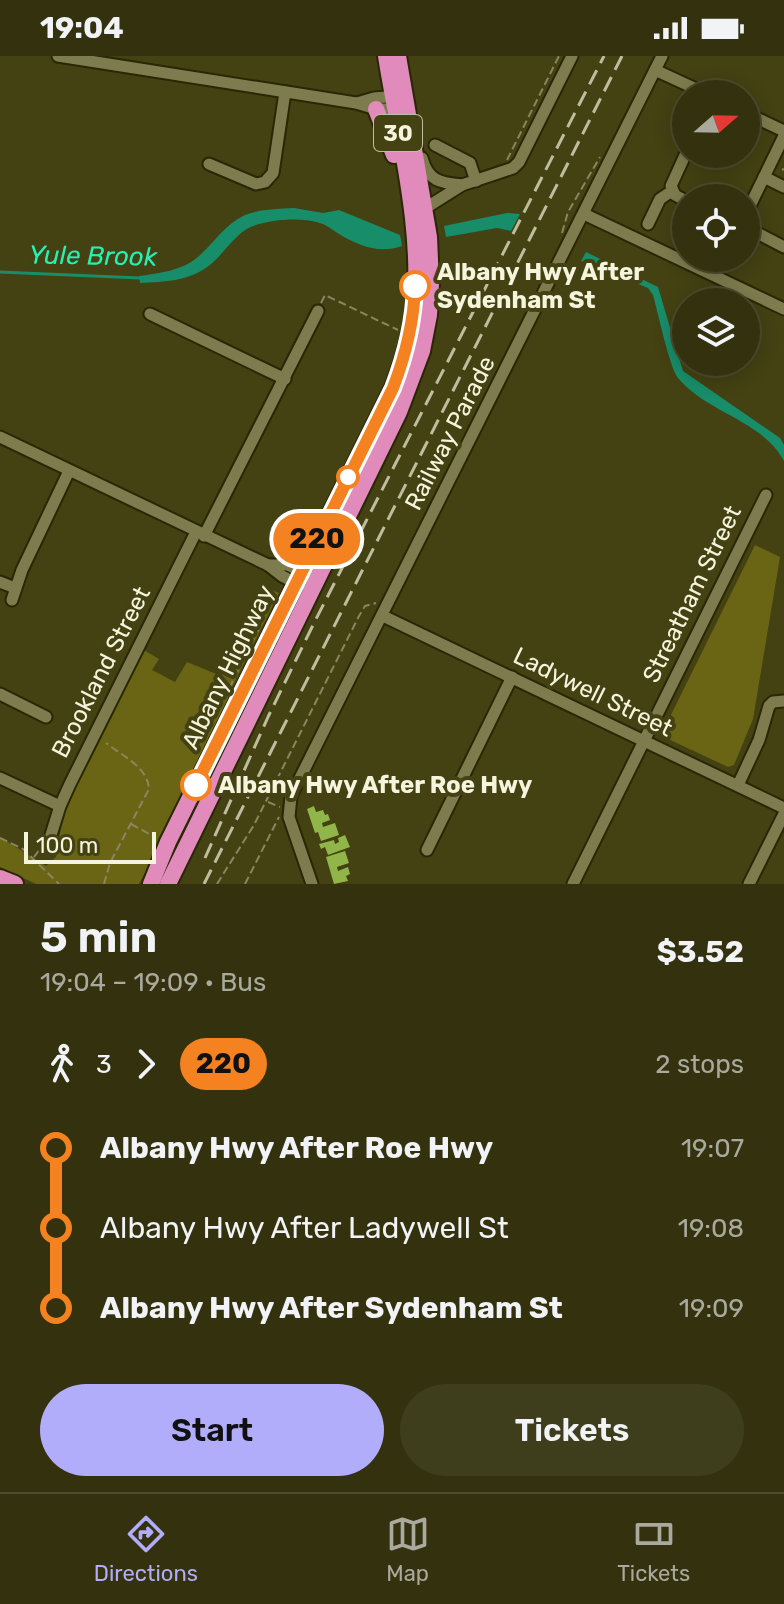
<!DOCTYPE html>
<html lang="en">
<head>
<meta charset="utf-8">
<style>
	body { margin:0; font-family:Rubik,sans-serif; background:#3e3d1c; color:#f1f3f6; height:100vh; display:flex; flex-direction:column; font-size:30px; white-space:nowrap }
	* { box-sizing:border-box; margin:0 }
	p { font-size:26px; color:#a9a99e }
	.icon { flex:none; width:44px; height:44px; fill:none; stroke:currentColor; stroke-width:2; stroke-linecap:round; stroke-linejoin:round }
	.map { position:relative; height:828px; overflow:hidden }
	.drawer { display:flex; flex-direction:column; background:#33310e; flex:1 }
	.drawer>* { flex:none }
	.badge { padding:0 16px; border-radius:26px; font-size:28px; line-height:52px }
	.needle { width:52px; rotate:70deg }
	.tools { position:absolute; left:672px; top:24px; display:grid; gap:16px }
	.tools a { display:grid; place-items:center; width:88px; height:88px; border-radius:50%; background:#33310e; box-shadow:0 4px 20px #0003,0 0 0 2px #4e4c2e; font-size:40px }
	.scale { position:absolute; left:24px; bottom:20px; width:132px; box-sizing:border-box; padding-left:8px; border:4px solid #f5f4dc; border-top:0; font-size:22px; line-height:28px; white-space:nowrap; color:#f5f4dc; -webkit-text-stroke:6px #444113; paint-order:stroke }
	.map>.badge { position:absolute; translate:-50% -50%; box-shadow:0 0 0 4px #fff }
	.legs { display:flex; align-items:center; gap:12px; height:88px; padding:0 40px; font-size:26px }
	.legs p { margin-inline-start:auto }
	.headline { display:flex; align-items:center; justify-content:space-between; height:136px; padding:0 40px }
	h1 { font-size:44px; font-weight:600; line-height:60px }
	.button { display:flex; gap:16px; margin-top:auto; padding:16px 40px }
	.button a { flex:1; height:92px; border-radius:48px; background:#b1adfa; color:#111; font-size:32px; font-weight:600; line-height:92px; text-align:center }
	.button a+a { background:#3e3d1c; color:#f1f3f6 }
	ul { padding:0 40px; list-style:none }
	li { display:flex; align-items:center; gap:28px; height:80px; font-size:30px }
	li i { display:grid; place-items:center; width:12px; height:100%; margin:0 10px; background:currentColor }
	li i::after { content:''; width:20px; height:20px; margin:-10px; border:6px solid; border-radius:50%; background:#33310e }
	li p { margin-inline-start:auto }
	li:first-child i { background:linear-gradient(#0000 50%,currentColor 0) }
	li:last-child i { background:linear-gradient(currentColor 50%,#0000 0) }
	.status { display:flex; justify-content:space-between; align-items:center; height:56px; padding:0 40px; background:#33310e; direction:ltr }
	.status svg { height:22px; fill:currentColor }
	.tabs { display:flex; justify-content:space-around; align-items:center; height:112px; border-top:2px solid #4e4c2e; background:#33310e; font-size:22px; color:#a9a99e }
	.tabs a { display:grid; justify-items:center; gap:4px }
	.tabs .selected { color:#b1adfa }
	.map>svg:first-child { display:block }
	.green { fill:#6a6515 }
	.water { fill:#188d69 }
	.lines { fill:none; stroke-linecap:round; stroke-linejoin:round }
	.stream { stroke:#188d69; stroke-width:3 }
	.building { fill:#90b549 }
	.minor-casing { stroke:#292704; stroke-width:15 }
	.highway-casing { stroke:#292704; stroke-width:20 }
	.path { stroke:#898661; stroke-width:2; stroke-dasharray:8 4; stroke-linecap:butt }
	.minor { stroke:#7e7c4e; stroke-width:11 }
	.highway { stroke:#e08bbb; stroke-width:16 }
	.rail { stroke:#bebd9e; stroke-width:3; stroke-dasharray:16 8; stroke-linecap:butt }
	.line-1-casing { stroke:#fff; stroke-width:18 }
	.line-1 { stroke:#f58220; stroke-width:12 }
	.stop-1-dot { fill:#fff; stroke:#f58220; stroke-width:4 }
	.labels { text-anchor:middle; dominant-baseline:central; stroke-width:8; stroke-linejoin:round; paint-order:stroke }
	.shield { fill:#444113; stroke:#c0bea0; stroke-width:2 }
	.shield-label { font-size:22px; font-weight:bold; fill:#f5f4dc }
	.stop-label { font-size:24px; font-weight:bold; fill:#f5f4dc; stroke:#444113; text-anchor:start }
	.street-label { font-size:24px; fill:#f5f4dc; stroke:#444113 }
	.water-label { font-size:26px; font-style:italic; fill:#26f1b4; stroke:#444113 }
</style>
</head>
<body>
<div class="status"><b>19:04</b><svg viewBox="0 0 49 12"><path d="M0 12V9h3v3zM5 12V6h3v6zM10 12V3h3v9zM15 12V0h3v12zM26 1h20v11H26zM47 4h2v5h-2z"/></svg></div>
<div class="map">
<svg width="784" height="828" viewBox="0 0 784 828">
	<rect width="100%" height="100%" fill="#444113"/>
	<g class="green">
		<polygon points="755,489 780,501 753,663 734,709 728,711 666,682 663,675"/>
		<polygon points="272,534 279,537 230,635 222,662 170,761 168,775 139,828 36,828 0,811 0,781 46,810 56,801 65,748 142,593 159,603 152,614 175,626 187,606 221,620"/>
	</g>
	<g class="water">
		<path d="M294 152 323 157 339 154 400 179 402 190C379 198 359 190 339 178 334 175 328 170 323 168 304 161 275 163 256 169 237 174 225 197 210 209 190 225 164 226 140 227L139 220C160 217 181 215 198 201 214 187 225 168 245 159 260 153 278 153 294 152Z"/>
		<polygon points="507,157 520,158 511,175 497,172 446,181 444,170"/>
		<path d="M586 196 658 231 683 315 780 382 784 389V405C762 364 707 357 678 322 669 310 658 256 653 239L648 232 581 205Z"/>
	</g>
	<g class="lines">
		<polyline class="stream" points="0,216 140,222"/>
	</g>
	<g class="building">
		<polygon points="314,750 316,756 323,754 325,759 328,758 330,764 322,767 323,771 335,767 339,779 321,785 318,776 315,777 307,753"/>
		<polygon points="345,779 350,791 328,799 325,791 321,793 319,788 334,784 335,788 339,786 338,782"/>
		<polygon points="345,795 349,807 337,811 338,815 348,811 350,818 346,820 348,825 334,828 326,801"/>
	</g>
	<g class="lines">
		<defs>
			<g id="minor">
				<polyline points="58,0 356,47 376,53 401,53"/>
				<polyline points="655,14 707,38"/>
				<polyline points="357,47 374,42 399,40"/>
				<polyline points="746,57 784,75"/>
				<polyline points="435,89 470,107 476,125"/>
				<polyline points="686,97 671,130 675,139 686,145"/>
				<path d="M422 102C428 125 440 127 462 129"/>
				<polyline points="209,108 256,128 265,126 273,117 285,36"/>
				<polyline points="764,121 784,131"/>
				<polyline points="424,153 462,129 513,112 519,106 572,0"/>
				<polyline points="584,158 784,253"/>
				<polyline points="746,158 784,80"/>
				<polyline points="648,168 660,143 672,135"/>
				<polyline points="746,171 784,191"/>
				<polyline points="150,258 285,323"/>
				<polyline points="0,381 268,509 282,520 300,529"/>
				<polyline points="204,480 318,255"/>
				<polyline points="268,509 288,509 316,523"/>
				<polyline points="0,526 15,532"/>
				<polyline points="12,544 22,514 69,415"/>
				<polyline points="383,560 784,752"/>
				<polyline points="0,638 46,661"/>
				<polyline points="0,722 60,750"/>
				<polyline points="738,729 759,684 769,650 773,646 784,645"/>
				<polyline points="51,779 60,750 70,728 196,476"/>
				<polyline points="427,794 512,621"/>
				<polyline points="312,828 289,761 291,740 662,0"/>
				<polyline points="573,828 766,439"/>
				<polyline points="749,828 784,758"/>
			</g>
			<g id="highway">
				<polyline points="376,53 394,99"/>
				<polyline points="0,822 15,828"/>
				<path d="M151 828 168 786 393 332C402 309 410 285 413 261 426 185 398 77 386 0"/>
				<polyline points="168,828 399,356 422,295 429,259 431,228 429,181 398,0"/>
			</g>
		</defs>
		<use href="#minor" class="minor-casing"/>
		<use href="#highway" class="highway-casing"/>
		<g class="path">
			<polyline points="507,104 559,0"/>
			<polyline points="782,114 784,113"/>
			<polyline points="562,177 568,156 600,101"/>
			<polyline points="321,247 325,239 398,274"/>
			<polyline points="224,643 260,570"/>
			<polyline points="268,746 280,751"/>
			<polyline points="131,768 155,781"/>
			<polyline points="0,782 23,793 59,828"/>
			<polyline points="34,801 43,789 42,785"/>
			<path d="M104 828 110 807 149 733C148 711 121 699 106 687"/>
			<polyline points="217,828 254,769 359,560 365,550 376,547"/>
			<polyline points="245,828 279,761"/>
		</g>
		<use href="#minor" class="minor"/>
		<use href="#highway" class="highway"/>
		<g class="rail">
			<polyline points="205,802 268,661 315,565 604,0"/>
			<polyline points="204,828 622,0"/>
		</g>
	</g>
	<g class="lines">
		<defs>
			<path id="line-1" d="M196 729 393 332C406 298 414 266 415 230"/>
		</defs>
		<use href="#line-1" class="line-1-casing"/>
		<use href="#line-1" class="line-1"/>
	</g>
	<g class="stop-1-dot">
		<circle cx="415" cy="230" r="14"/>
		<circle cx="348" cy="421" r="10"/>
		<circle cx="196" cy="729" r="14"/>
	</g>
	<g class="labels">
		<rect class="shield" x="374" y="59" width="48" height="36" rx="6"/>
		<g class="shield-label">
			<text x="398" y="77">30</text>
		</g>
		<g class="stop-label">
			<text x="437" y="216">Albany Hwy After<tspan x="437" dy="28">Sydenham St</tspan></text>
			<text x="218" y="729">Albany Hwy After Roe Hwy</text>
		</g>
		<g class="street-label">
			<text transform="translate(450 377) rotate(-63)">Railway Parade</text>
			<text transform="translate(692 538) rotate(-64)">Streatham Street</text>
			<text transform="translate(228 611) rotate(-64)">Albany Highway</text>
			<text transform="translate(101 616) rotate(-63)">Brookland Street</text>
			<text transform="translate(593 636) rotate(26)">Ladywell Street</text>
		</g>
		<g class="water-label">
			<text transform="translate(93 200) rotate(1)">Yule Brook</text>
		</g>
	</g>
</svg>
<div class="tools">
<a><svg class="needle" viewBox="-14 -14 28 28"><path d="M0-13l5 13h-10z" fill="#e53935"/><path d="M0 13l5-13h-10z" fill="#a9a99e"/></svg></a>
<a><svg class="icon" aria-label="locate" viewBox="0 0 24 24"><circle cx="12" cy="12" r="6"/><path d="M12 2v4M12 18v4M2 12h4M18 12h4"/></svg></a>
<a><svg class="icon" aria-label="layers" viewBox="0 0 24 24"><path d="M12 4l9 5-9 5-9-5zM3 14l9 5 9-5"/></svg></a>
</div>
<div class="scale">100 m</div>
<b class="badge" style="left:317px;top:483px;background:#f58220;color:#111">220</b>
</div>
<section class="drawer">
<div class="headline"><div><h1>5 min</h1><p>19:04 – 19:09 · Bus</p></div><b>$3.52</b></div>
<div class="legs"><svg class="icon" aria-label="walk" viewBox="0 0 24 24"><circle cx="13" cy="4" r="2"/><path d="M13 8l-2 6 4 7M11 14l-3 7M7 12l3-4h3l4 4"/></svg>3<svg class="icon" aria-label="forward" viewBox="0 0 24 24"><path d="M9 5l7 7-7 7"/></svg><b class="badge" style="background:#f58220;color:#111">220</b><p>2 stops</p></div>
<ul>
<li><i style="color:#f58220"></i><b>Albany Hwy After Roe Hwy</b><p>19:07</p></li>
<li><i style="color:#f58220"></i><span>Albany Hwy After Ladywell St</span><p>19:08</p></li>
<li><i style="color:#f58220"></i><b>Albany Hwy After Sydenham St</b><p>19:09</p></li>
</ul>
<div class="button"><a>Start</a><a>Tickets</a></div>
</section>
<nav class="tabs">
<a class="selected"><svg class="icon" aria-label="directions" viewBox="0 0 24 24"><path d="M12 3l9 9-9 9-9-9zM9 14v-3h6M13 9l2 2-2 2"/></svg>Directions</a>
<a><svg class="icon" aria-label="map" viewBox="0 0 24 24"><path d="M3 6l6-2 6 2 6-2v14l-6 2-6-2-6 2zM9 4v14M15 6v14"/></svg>Map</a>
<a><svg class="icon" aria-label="tickets" viewBox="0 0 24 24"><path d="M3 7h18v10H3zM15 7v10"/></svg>Tickets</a>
</nav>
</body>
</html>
